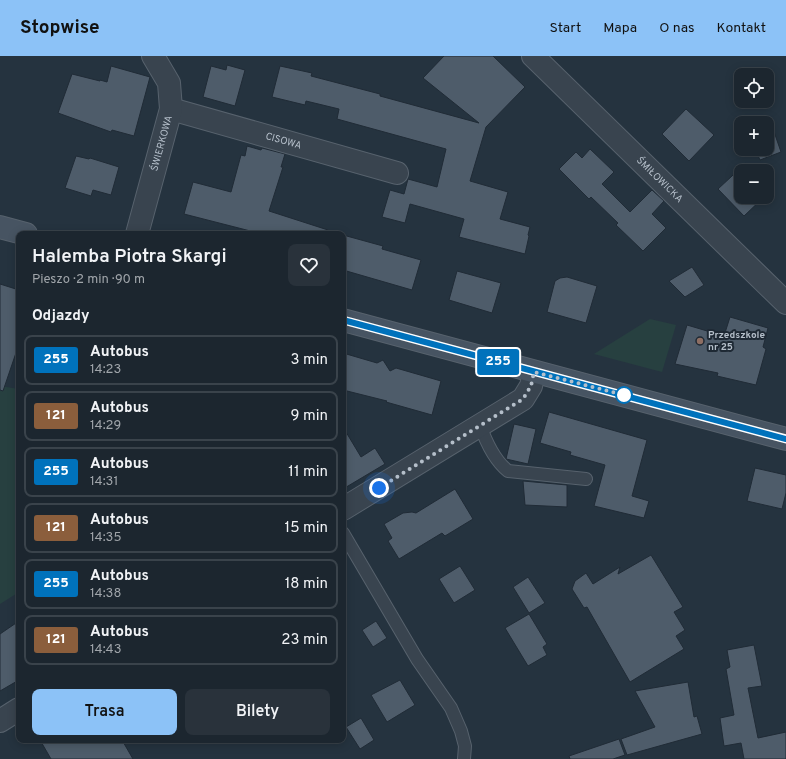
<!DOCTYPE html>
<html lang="pl">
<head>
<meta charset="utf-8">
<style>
	body { margin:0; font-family:Overpass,sans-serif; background:#29323b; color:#f1f3f6; height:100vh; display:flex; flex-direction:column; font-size:15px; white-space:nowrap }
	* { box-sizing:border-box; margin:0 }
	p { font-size:13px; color:#a0a5aa }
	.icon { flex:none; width:22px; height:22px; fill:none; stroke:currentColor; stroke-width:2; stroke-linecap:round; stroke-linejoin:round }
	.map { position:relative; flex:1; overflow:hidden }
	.panel { position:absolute; left:16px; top:175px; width:330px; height:512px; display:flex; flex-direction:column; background:#1c262f; border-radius:8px; box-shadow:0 2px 10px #0003,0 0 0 1px #3a434b }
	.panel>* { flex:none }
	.badge { padding:0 8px; border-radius:3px; font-size:14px; line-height:26px }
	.fabs { position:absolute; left:734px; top:12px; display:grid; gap:8px }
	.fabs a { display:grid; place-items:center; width:40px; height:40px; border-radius:8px; background:#1c262f; box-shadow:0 2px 10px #0003,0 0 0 1px #3a434b; font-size:20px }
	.you { position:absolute; width:20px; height:20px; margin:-10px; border:3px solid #fff; border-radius:50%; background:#1a73e8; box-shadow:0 0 0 6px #1a73e833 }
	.map>.badge { position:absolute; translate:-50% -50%; box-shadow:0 0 0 2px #fff }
	h2 { padding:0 16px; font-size:15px; line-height:36px }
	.round { display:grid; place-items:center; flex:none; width:42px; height:42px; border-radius:8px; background:#29323b }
	.headline { display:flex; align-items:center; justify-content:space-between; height:68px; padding:0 16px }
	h1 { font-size:19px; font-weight:600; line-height:30px }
	.action { display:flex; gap:8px; margin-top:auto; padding:8px 16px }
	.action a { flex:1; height:46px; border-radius:8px; background:#8cc2f7; color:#111; font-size:16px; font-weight:600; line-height:46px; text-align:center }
	.action a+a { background:#29323b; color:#f1f3f6 }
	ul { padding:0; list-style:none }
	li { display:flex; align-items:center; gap:12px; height:50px; margin:0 8px 6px; padding:0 8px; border:2px solid #3a434b; border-radius:8px }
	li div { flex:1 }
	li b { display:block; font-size:15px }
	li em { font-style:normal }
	li .badge { min-width:44px; font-weight:700; text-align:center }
	header { display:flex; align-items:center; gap:24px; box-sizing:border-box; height:56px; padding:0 20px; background:#8cc2f7; color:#111 }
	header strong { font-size:19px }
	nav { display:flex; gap:22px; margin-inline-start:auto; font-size:14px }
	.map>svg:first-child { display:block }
	.green { fill:#274040 }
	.building { fill:#4e5c6a; stroke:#202b36 }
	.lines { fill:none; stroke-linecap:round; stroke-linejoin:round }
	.lane-casing { stroke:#57626d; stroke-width:14 }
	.street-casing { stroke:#57626d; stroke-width:24 }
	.secondary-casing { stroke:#57626d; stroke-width:24 }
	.lane { stroke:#39444f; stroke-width:12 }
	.street { stroke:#39444f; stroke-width:22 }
	.secondary { stroke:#475462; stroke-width:22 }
	.line-casing { stroke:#fff; stroke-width:9 }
	.line { stroke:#0072bc; stroke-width:6 }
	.walk { stroke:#b5bfca; stroke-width:4; stroke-dasharray:0 7.2 }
	.education-dot { fill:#8d6e63; stroke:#1e2934; stroke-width:1.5 }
	.stop-dot { fill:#fff; stroke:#0072bc; stroke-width:2 }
	.labels { text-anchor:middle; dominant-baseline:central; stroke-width:4; stroke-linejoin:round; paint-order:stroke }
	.street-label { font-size:10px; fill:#b5bfca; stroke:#1e2934 }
	.poi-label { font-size:10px; font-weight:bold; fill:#b5bfca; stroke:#1e2934; text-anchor:start }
</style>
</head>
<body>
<header>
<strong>Stopwise</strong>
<nav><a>Start</a><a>Mapa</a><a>O nas</a><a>Kontakt</a></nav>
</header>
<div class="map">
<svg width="786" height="703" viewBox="0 0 786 703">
	<rect width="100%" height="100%" fill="#25333f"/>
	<g class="green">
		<polygon points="650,263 676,269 662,316 594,298"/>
		<polygon points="0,330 19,333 19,536 0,548"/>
	</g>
	<g class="building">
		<polygon points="444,0 493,0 525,31 486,71 470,125 508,136 500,163 530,171 528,179 529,180 525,198 459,181 464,163 410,148 405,167 382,161 390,134 404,138 408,123 437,131 446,93 337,63 339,53 306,45 305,49 272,41 280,10 312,17 311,20 380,38 380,40 479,67 423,22"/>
		<polygon points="227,9 245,14 235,50 203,41 211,10 226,14"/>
		<polygon points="111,10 150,21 134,80 112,74 111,76 58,57 72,18 100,25 100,24 107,26"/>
		<polygon points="686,53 714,79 689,105 662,78"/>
		<polygon points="769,61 781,96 760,104 755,93 767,93 767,67 753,67"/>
		<polygon points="247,90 261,94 262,92 285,98 281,111 283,111 269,155 328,174 328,178 262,178 184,158 193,126 231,136 241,99 245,100"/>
		<polygon points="590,93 614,116 602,128 630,156 652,134 664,145 652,158 666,172 643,195 616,169 618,167 591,141 589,143 559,113 576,96 582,102"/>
		<polygon points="76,100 89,103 90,102 119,111 111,139 93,134 91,140 65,132"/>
		<polygon points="746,107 753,115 741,115 741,141 764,141 744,160 718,133"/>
		<polygon points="343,179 383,190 382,193 421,204 412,234 343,214"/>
		<polygon points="692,211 704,229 685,241 669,225"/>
		<polygon points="457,215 501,227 492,257 449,244"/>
		<polygon points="567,221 597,230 586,267 547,256 555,225 560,222"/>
		<polygon points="0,228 19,234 19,288 3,335 0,334"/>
		<polygon points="730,261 768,272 763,291 766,293 756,329 717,320 718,317 675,308 687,269 724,280"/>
		<polygon points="343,297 377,307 383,304 390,315 396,312 441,325 432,359 386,346 387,345 343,334"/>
		<polygon points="549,356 647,384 632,440 649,445 644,462 594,450 605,409 570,399 571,396 540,387"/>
		<polygon points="514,368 536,373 528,408 506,403"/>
		<polygon points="343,371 361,401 375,392 385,408 343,433"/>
		<polygon points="755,412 786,419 786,437 782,453 747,445"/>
		<polygon points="523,425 567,429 567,451 525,449"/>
		<polygon points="455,433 473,463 445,480 442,477 399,503 388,485 392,482 384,468 403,457 412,456 416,457"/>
		<polygon points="651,499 683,551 674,556 685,574 676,580 684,593 630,626 587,551 584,552 572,533 575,525 586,517 593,528 620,511 618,518"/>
		<polygon points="460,510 475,534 454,547 439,523"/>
		<polygon points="528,521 545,547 529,557 513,531"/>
		<polygon points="529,558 547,588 543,591 547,599 528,610 505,572"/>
		<polygon points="19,565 19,624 0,635 0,578"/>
		<polygon points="376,565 387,582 373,591 362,574"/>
		<polygon points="754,589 762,630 748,632 758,682 786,676 786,703 744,703 741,687 724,690 720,662 734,659 726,613 730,611 727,594"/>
		<polygon points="400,624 415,649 387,666 371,639"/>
		<polygon points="688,626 694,661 697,660 702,678 627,699 621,683 655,671 635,635"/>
		<polygon points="361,662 374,684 360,693 346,671"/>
		<polygon points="619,683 625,699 613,703 570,703 569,700"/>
		<polygon points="40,684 122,684 133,703 51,703"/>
	</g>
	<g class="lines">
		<defs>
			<g id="lane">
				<path d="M480 369C486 386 494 404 508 415L586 423"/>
				<polyline points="343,477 417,603 451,652 461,675 465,690 464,703"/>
			</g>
			<g id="street">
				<path id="s1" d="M533 0 786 247"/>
				<path id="s2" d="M171 53 397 117"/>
				<path id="s3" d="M137 178 171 53 169 27 153 0"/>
				<polyline points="343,453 523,343 531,330 534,316"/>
				<polyline points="0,665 19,653"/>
			</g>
			<g id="secondary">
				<polyline points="0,171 26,178"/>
				<polyline points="343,264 786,383"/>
			</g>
		</defs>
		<use href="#lane" class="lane-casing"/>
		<use href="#street" class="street-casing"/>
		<use href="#secondary" class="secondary-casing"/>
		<use href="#lane" class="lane"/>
		<use href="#street" class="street"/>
		<use href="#secondary" class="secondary"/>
	</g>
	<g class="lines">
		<defs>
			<polyline id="line" points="343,264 786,383"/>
		</defs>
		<use href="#line" class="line-casing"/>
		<use href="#line" class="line"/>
		<polyline class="walk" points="379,432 523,343 531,330 534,316 628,340 624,339"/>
	</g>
	<circle class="education-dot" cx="700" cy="285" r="4"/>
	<circle class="stop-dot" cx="624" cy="339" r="8"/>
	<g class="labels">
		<g class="street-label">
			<text stroke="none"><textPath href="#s2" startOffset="117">CISOWA</textPath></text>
			<text stroke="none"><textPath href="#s3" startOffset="94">ŚWIERKOWA</textPath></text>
			<text stroke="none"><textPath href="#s1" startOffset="177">ŚMIŁOWICKA</textPath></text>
		</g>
		<g class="poi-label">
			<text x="708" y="279">Przedszkole<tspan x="708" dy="12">nr 25</tspan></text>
		</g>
	</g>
</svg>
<div class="fabs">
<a><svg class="icon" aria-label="locate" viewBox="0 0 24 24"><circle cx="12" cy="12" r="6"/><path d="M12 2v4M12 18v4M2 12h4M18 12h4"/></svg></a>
<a>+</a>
<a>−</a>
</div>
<div class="you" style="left:379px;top:432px"></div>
<b class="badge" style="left:498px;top:306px;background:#0072bc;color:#fff">255</b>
<section class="panel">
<div class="headline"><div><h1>Halemba Piotra Skargi</h1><p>Pieszo · 2 min · 90 m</p></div><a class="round"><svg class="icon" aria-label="heart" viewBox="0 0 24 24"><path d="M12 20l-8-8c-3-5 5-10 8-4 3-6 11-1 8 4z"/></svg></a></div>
<h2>Odjazdy</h2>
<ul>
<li><span class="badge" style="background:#0072bc;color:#fff">255</span><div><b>Autobus</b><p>14:23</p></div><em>3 min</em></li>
<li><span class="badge" style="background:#8b5e3c;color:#fff">121</span><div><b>Autobus</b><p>14:29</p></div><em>9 min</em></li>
<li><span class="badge" style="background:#0072bc;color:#fff">255</span><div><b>Autobus</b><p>14:31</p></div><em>11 min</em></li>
<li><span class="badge" style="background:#8b5e3c;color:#fff">121</span><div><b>Autobus</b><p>14:35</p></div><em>15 min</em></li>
<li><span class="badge" style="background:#0072bc;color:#fff">255</span><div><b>Autobus</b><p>14:38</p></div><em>18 min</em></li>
<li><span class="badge" style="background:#8b5e3c;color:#fff">121</span><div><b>Autobus</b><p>14:43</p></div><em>23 min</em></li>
</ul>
<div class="action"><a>Trasa</a><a>Bilety</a></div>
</section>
</div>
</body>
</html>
